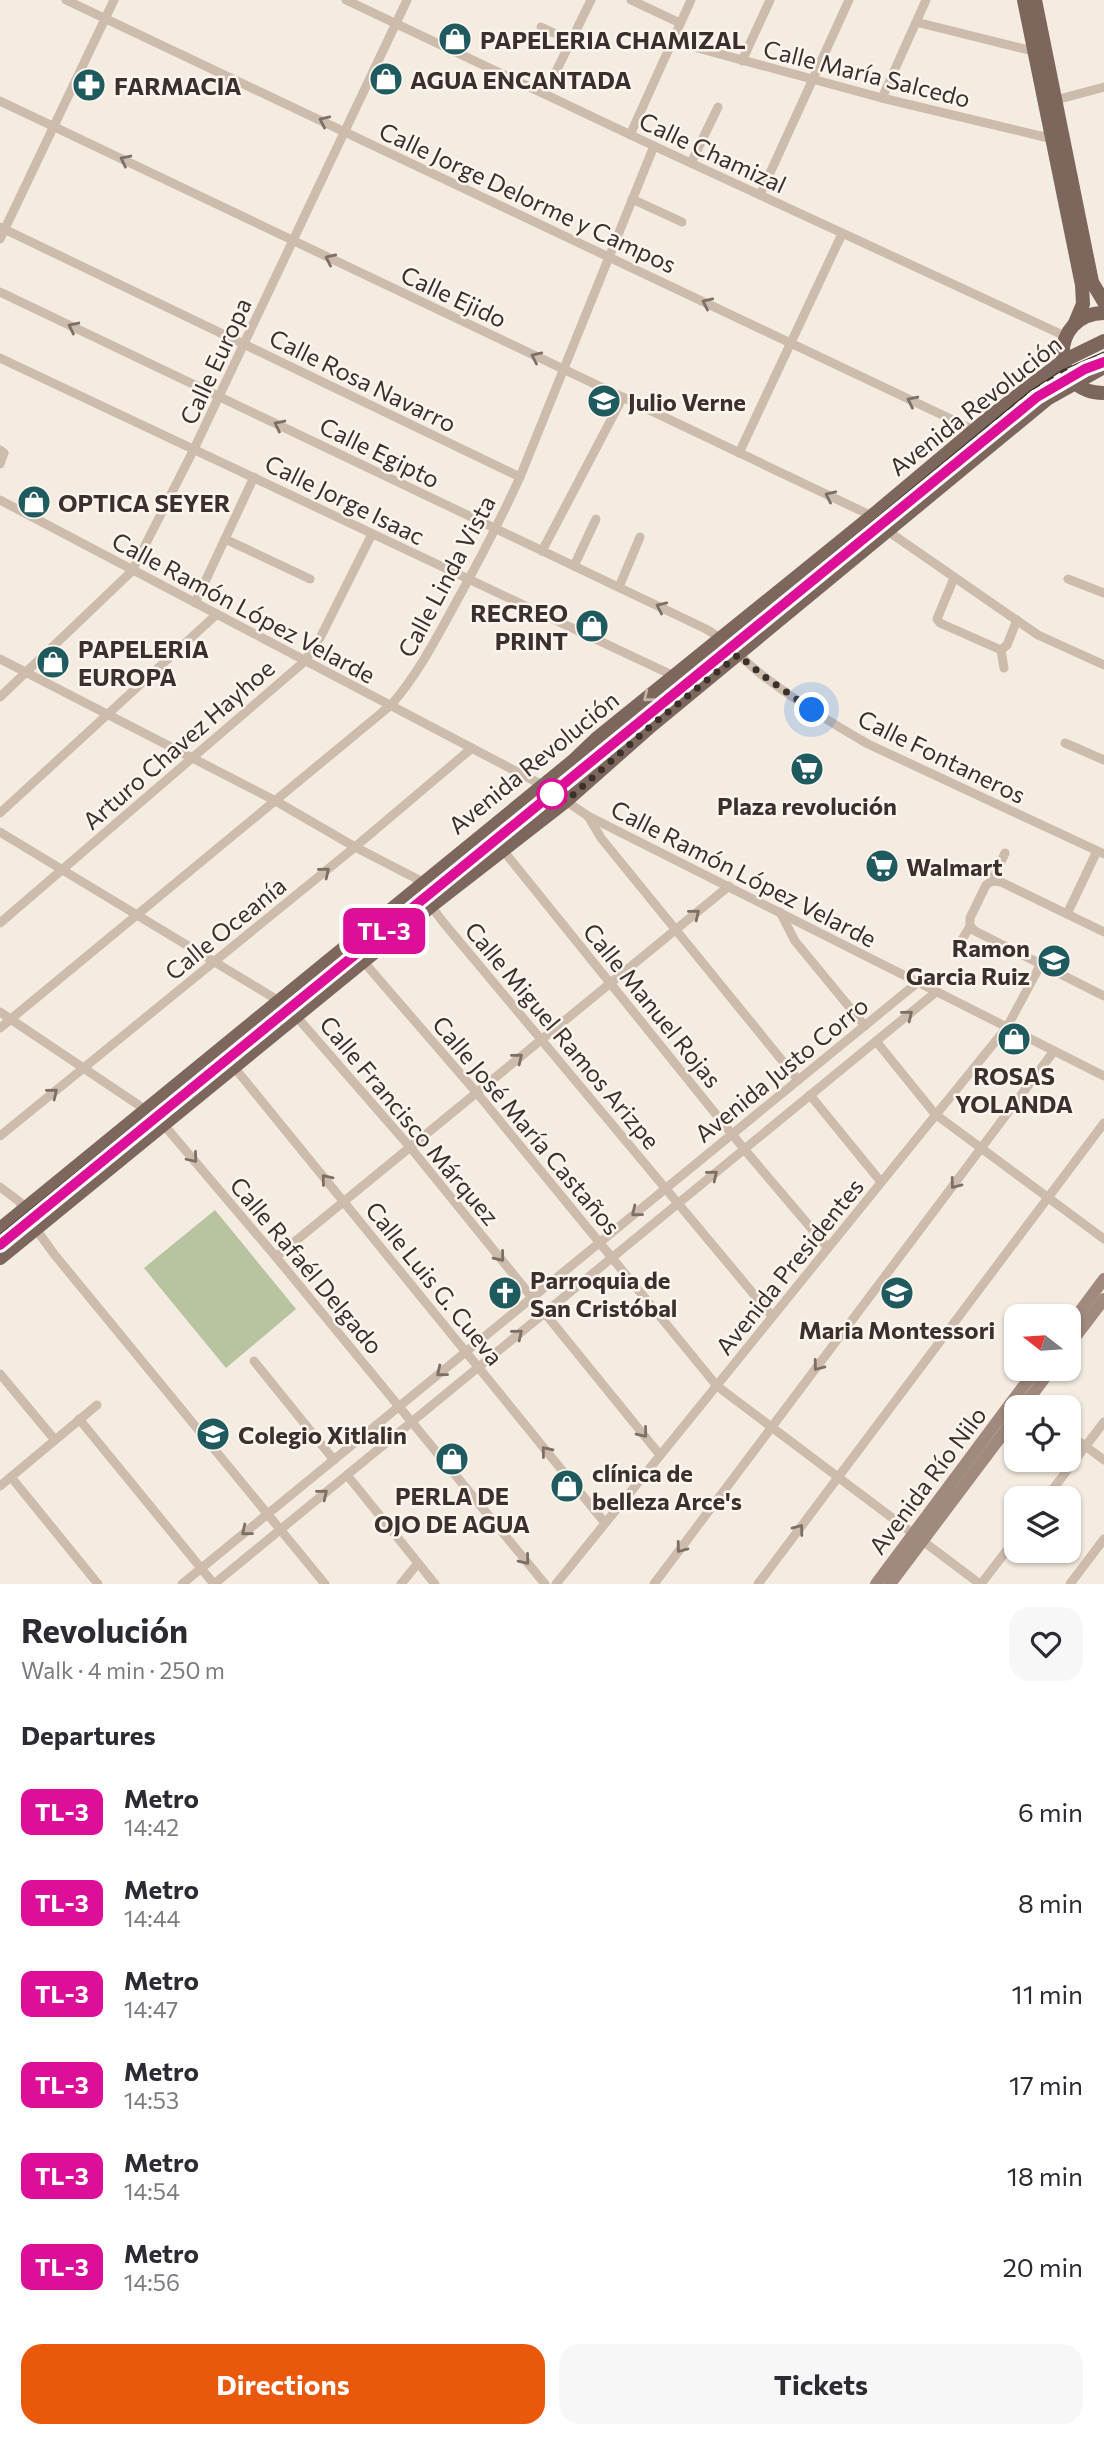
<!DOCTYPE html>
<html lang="en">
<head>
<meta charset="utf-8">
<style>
	body { margin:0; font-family:Commissioner,sans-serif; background:#f7f7f7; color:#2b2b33; height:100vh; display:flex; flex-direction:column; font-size:26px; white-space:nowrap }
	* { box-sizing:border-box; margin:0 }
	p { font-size:23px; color:#7c7c81 }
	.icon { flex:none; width:38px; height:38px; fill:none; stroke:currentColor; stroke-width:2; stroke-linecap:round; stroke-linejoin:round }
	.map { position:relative; height:1584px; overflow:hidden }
	.details { display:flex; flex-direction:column; background:#fff; flex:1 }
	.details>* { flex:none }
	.badge { padding:0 14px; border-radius:10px; font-size:24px; line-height:46px }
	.needle { width:46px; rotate:287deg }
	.controls { position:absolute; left:1004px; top:1304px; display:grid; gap:14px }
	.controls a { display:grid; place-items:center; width:77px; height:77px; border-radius:14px; background:#fff; box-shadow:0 2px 5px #0004; font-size:35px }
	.you { position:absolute; width:35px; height:35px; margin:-18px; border:5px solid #fff; border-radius:50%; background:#1a73e8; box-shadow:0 0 0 10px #1a73e833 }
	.map>.badge { position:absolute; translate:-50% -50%; box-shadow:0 0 0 4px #fff }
	h2 { padding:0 21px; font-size:26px; line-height:63px }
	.round { display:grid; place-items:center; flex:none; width:74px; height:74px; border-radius:21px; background:#f7f7f7 }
	.summary { display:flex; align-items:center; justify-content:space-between; height:119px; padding:0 21px }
	h1 { font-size:33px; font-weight:700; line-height:52px }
	.button { display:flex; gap:14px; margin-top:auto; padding:14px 21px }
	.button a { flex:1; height:80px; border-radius:21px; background:#ea580c; color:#fff; font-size:28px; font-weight:700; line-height:80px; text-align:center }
	.button a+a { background:#f7f7f7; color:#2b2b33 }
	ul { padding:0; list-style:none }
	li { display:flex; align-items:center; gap:21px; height:91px; padding:0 21px }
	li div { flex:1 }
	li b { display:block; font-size:26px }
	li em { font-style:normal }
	li .badge { min-width:77px; font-weight:700; text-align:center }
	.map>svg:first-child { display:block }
	.green { fill:#b8c4a0 }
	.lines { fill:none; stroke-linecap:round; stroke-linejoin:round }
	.street { stroke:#cdbbac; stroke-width:9 }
	.secondary { stroke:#a18a7d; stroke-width:12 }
	.primary { stroke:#7d675c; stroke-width:14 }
	.rail-casing { stroke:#3b302b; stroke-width:5 }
	.rail { stroke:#fbf5ee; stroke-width:2.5; stroke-dasharray:8; stroke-linecap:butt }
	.oneway { stroke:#7d6f65 }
	.oneway2 { stroke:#c2b5ac }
	.line-casing { stroke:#fff; stroke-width:16 }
	.line { stroke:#dd0e98; stroke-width:10 }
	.walk { stroke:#3b302b; stroke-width:7; stroke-dasharray:0 12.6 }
	.stop-dot { fill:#fff; stroke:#dd0e98; stroke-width:3.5 }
	.labels { text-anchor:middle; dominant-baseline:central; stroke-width:5; stroke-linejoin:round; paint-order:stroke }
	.poi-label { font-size:24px; font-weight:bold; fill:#3b302b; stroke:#fbf5ee; text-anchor:start }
	.street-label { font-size:24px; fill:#3b302b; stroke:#fbf5ee }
</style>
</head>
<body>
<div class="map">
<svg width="1104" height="1584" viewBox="0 0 1104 1584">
	<rect width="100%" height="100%" fill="#f4ebe1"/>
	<polygon class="green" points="215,1210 296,1309 226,1368 144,1268"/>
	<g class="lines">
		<g class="street">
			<polyline points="66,0 974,430"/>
			<polyline points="346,0 654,146 1065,336"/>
			<polyline points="631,0 680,23"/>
			<polyline points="916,22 1037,52"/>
			<polyline points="541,27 571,41"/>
			<polyline points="672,41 882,98 1053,139"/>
			<polyline points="742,61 770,0"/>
			<polyline points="545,94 591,0"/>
			<polyline points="882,98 926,0"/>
			<polyline points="0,101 872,516 892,534 1038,635 1104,665"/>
			<polyline points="1052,101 1104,87"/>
			<polyline points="630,135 691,0"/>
			<polyline points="691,163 718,107"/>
			<polyline points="760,195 849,0"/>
			<polyline points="632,199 682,222"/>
			<polyline points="0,227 520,477"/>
			<polyline points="0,239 114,0"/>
			<path d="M0 292 706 629C729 642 745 663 766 678 798 702 833 724 868 744L1104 854"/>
			<polyline points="0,358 674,676"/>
			<polyline points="0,450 4,453 0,464"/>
			<polyline points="739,453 842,234"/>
			<polyline points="0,500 542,785 588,816 1104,1076"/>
			<polyline points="225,539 310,579"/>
			<polyline points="542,551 623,397"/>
			<polyline points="574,566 596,519"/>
			<polyline points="954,578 937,619 940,623 1001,650"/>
			<polyline points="1068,579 1104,593"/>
			<polyline points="619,587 640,537"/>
			<polyline points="195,603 254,477"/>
			<polyline points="1001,650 1007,645 1017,620"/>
			<polyline points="1001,650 1004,668"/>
			<polyline points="0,659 274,800 355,847 423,882 431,906 443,922 772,1316"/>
			<polyline points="0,697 132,571 194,449 407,0"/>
			<polyline points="1065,743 1104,760"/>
			<polyline points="0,813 217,614"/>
			<polyline points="588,816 601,838 798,1080"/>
			<polyline points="0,832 279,1001 296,1016 410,1147 660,1455"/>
			<polyline points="502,849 744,1149 828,1248"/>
			<polyline points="992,881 1001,882 1104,932"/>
			<polyline points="780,912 795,941 865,1026"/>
			<polyline points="1067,914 1097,851"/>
			<polyline points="0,923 305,661 321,636 372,534"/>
			<polyline points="970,926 975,931 1104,996"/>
			<polyline points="959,945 970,926 970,918 986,885 992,881 1005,853"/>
			<polyline points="363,961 477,1093 717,1386 980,1584"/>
			<polyline points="0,1012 140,1106 164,1125 276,1257 545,1584"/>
			<path d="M0 1028 391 705C417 675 435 641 454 606 478 563 500 521 520 477L654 146"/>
			<polyline points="876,1041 935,1114 1104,1239"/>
			<polyline points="234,1067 605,1523"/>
			<polyline points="810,1095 881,1182"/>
			<polyline points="0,1136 355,847 472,748"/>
			<polyline points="0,1187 20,1202 23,1211 54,1254 325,1584"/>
			<polyline points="276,1257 729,886"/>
			<polyline points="254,1361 334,1460"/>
			<polyline points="0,1374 55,1440"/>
			<polyline points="79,1419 214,1584"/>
			<polyline points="1069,1434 1104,1460"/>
			<polyline points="347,1475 435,1584"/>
			<polyline points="11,1477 98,1584"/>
			<polyline points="0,1486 97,1405"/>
			<polyline points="1046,1498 1104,1422"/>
			<polyline points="182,1584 917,983"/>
			<polyline points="214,1584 936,992"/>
			<polyline points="401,1584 418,1563"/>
			<polyline points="556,1584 1007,1027 1041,964"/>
			<polyline points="654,1584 1054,1051"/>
			<polyline points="758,1584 1104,1123"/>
			<polyline points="981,1584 1017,1537"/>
			<polyline points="1070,1584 1104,1539"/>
		</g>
		<g class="secondary">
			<polyline points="1069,1326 1104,1279"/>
			<polyline points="1069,1345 1104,1299"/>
			<polyline points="1023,1407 1052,1368"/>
			<polyline points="876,1584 1037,1368"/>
			<polyline points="890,1584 1017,1415"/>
		</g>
		<g class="primary">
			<polyline points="1024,0 1082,285 1083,304 1075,323"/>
			<polyline points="1035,0 1092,282 1104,302"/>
			<path d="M1104 313C1048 314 1050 394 1104 393"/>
			<polyline points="0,1229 573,761 596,739 872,516 991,416 1063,361 1104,341"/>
			<polyline points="0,1258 431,906 566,801 652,725 1047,399 1104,367"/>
		</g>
		<defs>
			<polyline id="rail" points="0,1237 543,796 1032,392 1063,372 1104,354"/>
		</defs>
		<use href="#rail" class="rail-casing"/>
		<use href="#rail" class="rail"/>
	</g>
	<defs><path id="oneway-chevron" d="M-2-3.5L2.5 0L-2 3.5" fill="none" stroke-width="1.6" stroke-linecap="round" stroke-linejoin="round" transform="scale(1.75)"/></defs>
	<g class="oneway">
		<use href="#oneway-chevron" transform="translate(324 121) rotate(-155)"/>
		<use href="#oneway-chevron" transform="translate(125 160) rotate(-154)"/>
		<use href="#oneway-chevron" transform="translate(330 259) rotate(-155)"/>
		<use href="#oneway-chevron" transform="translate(707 303) rotate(-155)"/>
		<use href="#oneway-chevron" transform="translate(73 327) rotate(-154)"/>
		<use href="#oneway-chevron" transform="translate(536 357) rotate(-155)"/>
		<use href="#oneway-chevron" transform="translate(912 401) rotate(-154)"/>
		<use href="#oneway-chevron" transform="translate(279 425) rotate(-154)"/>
		<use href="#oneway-chevron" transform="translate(830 496) rotate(-155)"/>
		<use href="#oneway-chevron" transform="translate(661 607) rotate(-155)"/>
		<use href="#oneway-chevron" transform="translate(325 872) rotate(-39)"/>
		<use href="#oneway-chevron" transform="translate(695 914) rotate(-39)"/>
		<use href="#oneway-chevron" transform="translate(908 1015) rotate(-39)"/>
		<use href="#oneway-chevron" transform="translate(518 1058) rotate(-39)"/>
		<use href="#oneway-chevron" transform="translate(53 1093) rotate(-39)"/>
		<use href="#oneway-chevron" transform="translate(193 1158) rotate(50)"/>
		<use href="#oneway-chevron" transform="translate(713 1175) rotate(-39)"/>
		<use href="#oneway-chevron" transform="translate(326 1179) rotate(-129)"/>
		<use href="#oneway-chevron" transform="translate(955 1184) rotate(127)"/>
		<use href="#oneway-chevron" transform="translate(636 1212) rotate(141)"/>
		<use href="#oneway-chevron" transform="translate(500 1257) rotate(51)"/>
		<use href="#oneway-chevron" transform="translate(518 1334) rotate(-39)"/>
		<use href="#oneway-chevron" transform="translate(818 1366) rotate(127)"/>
		<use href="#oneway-chevron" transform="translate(441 1372) rotate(141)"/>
		<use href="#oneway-chevron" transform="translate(643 1433) rotate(51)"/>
		<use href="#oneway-chevron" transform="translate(546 1451) rotate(-129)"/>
		<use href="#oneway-chevron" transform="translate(323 1494) rotate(-39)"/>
		<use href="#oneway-chevron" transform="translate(799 1529) rotate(-53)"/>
		<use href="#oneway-chevron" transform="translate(246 1531) rotate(141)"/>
		<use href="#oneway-chevron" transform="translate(681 1548) rotate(127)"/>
		<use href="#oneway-chevron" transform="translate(525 1560) rotate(51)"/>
	</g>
	<use class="oneway2" href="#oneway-chevron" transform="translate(648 697) rotate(141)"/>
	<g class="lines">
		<defs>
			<polyline id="line" points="0,1245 1037,397 1085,369 1104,362"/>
		</defs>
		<use href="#line" class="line-casing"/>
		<use href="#line" class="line"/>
		<polyline class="walk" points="552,794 566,801 652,725 738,655 765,677 812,710"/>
	</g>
	<defs>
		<symbol id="shop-disc" viewBox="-11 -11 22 22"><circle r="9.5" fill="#1f5a5e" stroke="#fbf5ee"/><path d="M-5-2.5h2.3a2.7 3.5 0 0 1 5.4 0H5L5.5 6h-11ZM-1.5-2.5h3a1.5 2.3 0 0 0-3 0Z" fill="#fff"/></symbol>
		<symbol id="pharmacy-disc" viewBox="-11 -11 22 22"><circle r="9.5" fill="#1f5a5e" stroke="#fbf5ee"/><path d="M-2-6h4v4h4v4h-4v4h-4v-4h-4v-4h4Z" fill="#fff"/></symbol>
		<symbol id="school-disc" viewBox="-11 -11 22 22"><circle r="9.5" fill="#1f5a5e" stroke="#fbf5ee"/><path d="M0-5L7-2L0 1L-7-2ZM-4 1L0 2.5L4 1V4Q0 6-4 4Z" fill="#fff"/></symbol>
		<symbol id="supermarket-disc" viewBox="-11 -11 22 22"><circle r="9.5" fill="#1f5a5e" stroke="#fbf5ee"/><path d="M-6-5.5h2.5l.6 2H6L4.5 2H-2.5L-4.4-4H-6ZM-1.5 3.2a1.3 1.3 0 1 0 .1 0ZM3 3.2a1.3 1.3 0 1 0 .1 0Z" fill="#fff"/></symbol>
		<symbol id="church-disc" viewBox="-11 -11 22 22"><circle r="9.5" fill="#1f5a5e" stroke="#fbf5ee"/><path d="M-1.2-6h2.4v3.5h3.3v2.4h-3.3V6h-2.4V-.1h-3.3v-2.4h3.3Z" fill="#fff"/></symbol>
	</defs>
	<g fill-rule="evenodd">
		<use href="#shop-disc" x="436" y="20" width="38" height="38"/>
		<use href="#shop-disc" x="367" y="60" width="38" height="38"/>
		<use href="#pharmacy-disc" x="70" y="66" width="38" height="38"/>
		<use href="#school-disc" x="585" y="382" width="38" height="38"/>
		<use href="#shop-disc" x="15" y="483" width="38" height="38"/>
		<use href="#shop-disc" x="573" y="607" width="38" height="38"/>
		<use href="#shop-disc" x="34" y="643" width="38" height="38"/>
		<use href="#supermarket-disc" x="788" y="750" width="38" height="38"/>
		<use href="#supermarket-disc" x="863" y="847" width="38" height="38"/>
		<use href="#school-disc" x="1035" y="942" width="38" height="38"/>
		<use href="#shop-disc" x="995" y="1020" width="38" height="38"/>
		<use href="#church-disc" x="486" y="1274" width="38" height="38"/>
		<use href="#school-disc" x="878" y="1274" width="38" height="38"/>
		<use href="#school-disc" x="194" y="1415" width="38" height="38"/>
		<use href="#shop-disc" x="433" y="1440" width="38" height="38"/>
		<use href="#shop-disc" x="548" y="1467" width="38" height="38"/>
	</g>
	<circle class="stop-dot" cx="552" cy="794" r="14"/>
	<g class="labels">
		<g class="poi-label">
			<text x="480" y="39">PAPELERIA CHAMIZAL</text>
			<text x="410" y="79">AGUA ENCANTADA</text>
			<text x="114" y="85">FARMACIA</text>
			<text x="628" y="401">Julio Verne</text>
			<text x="58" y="502">OPTICA SEYER</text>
			<text x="568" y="612" text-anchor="end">RECREO<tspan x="568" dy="28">PRINT</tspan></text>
			<text x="78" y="648">PAPELERIA<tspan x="78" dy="28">EUROPA</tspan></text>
			<text x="807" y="805" text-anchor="middle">Plaza revolución</text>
			<text x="906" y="866">Walmart</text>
			<text x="1030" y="947" text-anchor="end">Ramon<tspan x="1030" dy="28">Garcia Ruiz</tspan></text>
			<text x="1014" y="1075" text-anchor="middle">ROSAS<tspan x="1014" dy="28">YOLANDA</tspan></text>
			<text x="530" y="1279">Parroquia de<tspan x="530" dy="28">San Cristóbal</tspan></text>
			<text x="897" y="1329" text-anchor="middle">Maria Montessori</text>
			<text x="238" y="1434">Colegio Xitlalin</text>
			<text x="592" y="1472">clínica de<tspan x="592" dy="28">belleza Arce's</tspan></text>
			<text x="452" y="1495" text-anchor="middle">PERLA DE<tspan x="452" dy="28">OJO DE AGUA</tspan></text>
		</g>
		<g class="street-label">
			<text transform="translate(867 73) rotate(14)">Calle María Salcedo</text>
			<text transform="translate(713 152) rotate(25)">Calle Chamizal</text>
			<text transform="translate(528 197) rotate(25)">Calle Jorge Delorme y Campos</text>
			<text transform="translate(454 296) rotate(25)">Calle Ejido</text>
			<text transform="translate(215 361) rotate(-65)">Calle Europa</text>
			<text transform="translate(363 380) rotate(26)">Calle Rosa Navarro</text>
			<text transform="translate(975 405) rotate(-38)">Avenida Revolución</text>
			<text transform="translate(380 452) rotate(26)">Calle Egipto</text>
			<text transform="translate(345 499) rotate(26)">Calle Jorge Isaac</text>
			<text transform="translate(446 576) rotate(-62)">Calle Linda Vista</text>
			<text transform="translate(244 607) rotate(28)">Calle Ramón López Velarde</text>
			<text transform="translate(178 744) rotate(-41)">Arturo Chavez Hayhoe</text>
			<text transform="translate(942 756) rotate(26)">Calle Fontaneros</text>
			<text transform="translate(533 762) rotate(-39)">Avenida Revolución</text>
			<text transform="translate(744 873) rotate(27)">Calle Ramón López Velarde</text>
			<text transform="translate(225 928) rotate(-39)">Calle Oceanía</text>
			<text transform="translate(653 1005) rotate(51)">Calle Manuel Rojas</text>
			<text transform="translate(563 1035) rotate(50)">Calle Miguel Ramos Arizpe</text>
			<text transform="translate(781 1069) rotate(-39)">Avenida Justo Corro</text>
			<text transform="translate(410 1120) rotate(50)">Calle Francisco Márquez</text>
			<text transform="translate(527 1125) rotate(50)">Calle José María Castaños</text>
			<text transform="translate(307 1265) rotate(50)">Calle Rafaél Delgado</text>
			<text transform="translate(789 1266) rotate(-51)">Avenida Presidentes</text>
			<text transform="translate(435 1283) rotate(51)">Calle Luis G. Cueva</text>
			<text transform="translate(927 1480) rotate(-53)">Avenida Río Nilo</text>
		</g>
	</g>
</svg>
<div class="controls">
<a><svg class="needle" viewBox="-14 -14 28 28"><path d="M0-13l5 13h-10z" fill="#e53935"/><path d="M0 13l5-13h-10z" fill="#7c7c81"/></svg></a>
<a><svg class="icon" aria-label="locate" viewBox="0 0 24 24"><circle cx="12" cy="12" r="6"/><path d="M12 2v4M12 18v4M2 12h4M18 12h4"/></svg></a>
<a><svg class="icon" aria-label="layers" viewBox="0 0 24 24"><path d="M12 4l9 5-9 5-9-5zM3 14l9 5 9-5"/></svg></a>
</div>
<div class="you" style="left:812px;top:710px"></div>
<b class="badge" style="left:384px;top:931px;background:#dd0e98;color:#fff">TL-3</b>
</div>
<section class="details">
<div class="summary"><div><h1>Revolución</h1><p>Walk · 4 min · 250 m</p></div><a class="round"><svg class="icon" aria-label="heart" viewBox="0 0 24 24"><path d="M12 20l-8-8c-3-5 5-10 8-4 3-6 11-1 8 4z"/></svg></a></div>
<h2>Departures</h2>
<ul>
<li><span class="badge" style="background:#dd0e98;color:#fff">TL-3</span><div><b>Metro</b><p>14:42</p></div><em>6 min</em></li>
<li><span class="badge" style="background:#dd0e98;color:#fff">TL-3</span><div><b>Metro</b><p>14:44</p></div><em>8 min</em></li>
<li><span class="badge" style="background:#dd0e98;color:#fff">TL-3</span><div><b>Metro</b><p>14:47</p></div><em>11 min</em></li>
<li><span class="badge" style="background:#dd0e98;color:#fff">TL-3</span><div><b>Metro</b><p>14:53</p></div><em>17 min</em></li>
<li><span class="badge" style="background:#dd0e98;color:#fff">TL-3</span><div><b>Metro</b><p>14:54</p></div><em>18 min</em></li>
<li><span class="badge" style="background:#dd0e98;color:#fff">TL-3</span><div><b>Metro</b><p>14:56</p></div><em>20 min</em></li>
</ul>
<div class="button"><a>Directions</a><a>Tickets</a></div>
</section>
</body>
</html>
